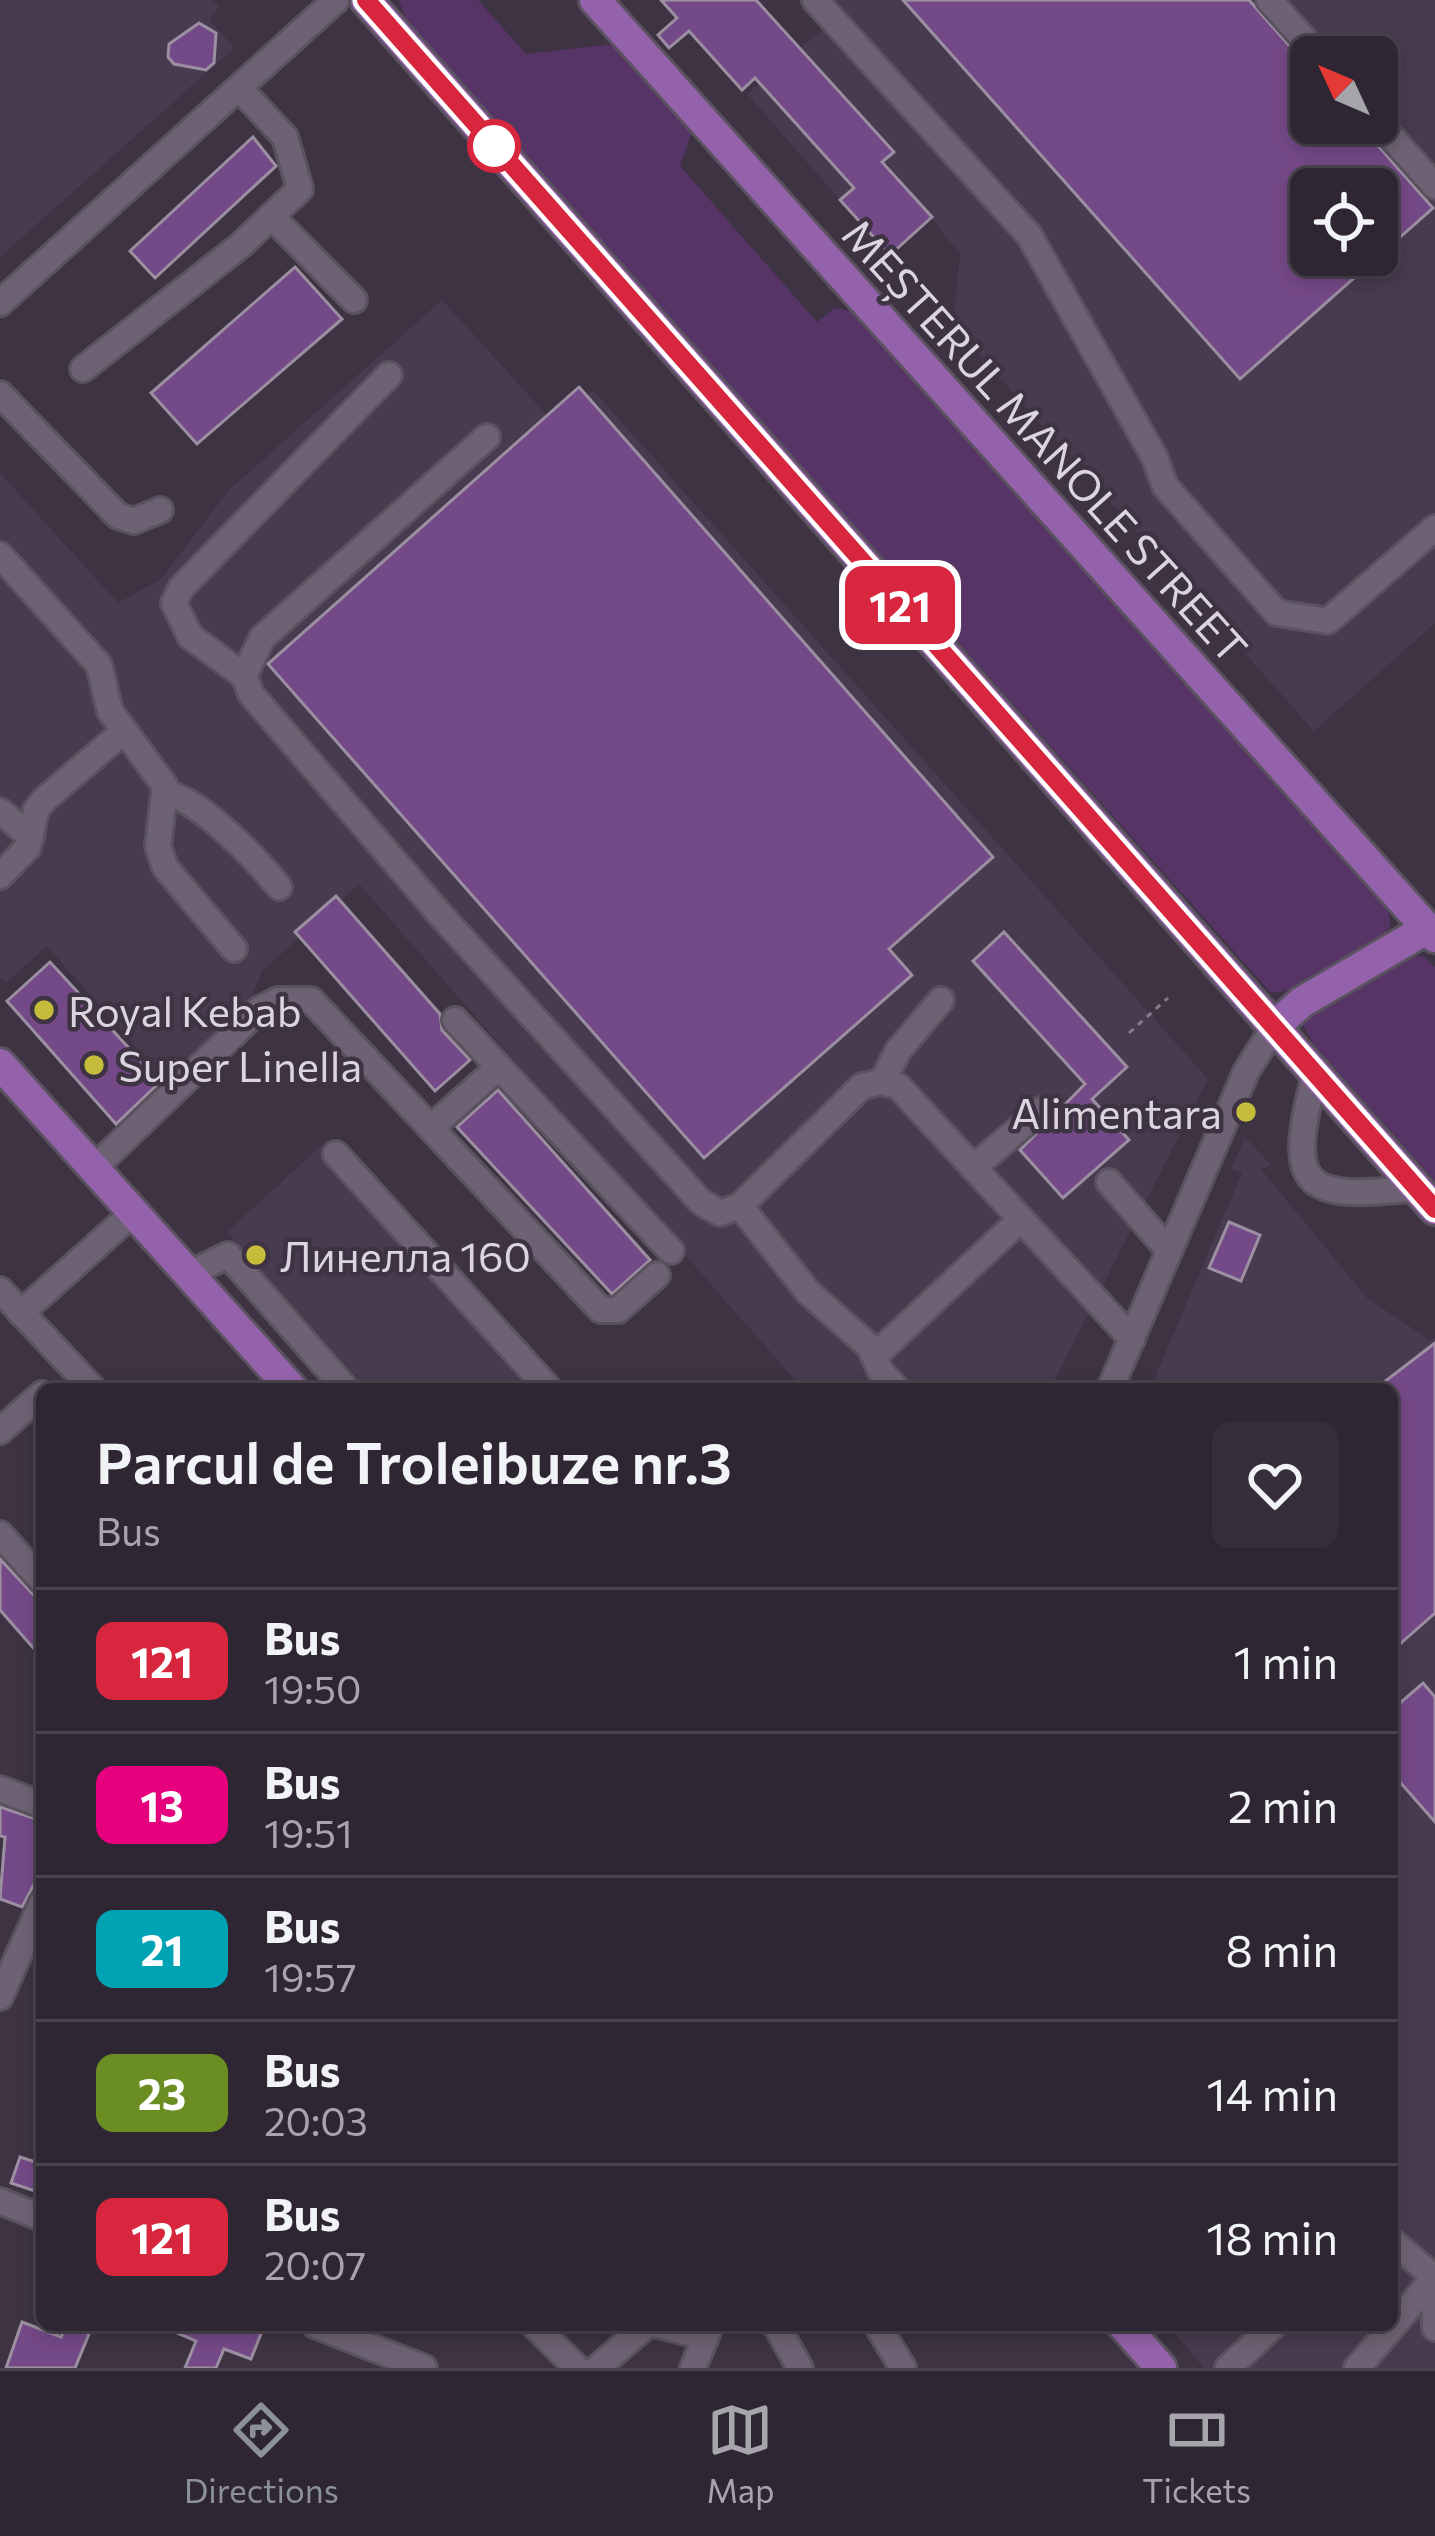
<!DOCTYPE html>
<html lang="en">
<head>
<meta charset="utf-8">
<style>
	body { margin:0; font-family:Commissioner,sans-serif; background:#362e3a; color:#f1f3f6; height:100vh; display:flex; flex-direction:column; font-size:45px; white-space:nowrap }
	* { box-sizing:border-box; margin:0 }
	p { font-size:39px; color:#a7a5ac }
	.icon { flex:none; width:66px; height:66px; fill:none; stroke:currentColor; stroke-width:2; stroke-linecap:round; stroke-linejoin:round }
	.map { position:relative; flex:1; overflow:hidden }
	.side { position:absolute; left:36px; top:1383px; width:1362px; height:948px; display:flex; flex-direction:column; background:#2e2632; border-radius:18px; box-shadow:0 6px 18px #0003,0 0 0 3px #49434d }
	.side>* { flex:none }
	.badge { padding:0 24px; border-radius:18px; font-size:42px; line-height:78px }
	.needle { width:78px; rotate:314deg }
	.buttons { position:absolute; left:1290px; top:36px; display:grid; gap:24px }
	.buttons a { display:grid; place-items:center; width:108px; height:108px; border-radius:18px; background:#2e2632; box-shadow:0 6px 18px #0003,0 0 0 3px #49434d; font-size:60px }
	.map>.badge { position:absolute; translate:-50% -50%; box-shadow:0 0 0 6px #fff }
	.round { display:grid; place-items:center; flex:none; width:126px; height:126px; border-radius:18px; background:#362e3a }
	.head { display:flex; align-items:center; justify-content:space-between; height:204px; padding:0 60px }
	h1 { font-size:57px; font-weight:600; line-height:90px }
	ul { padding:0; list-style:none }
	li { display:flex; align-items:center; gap:36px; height:144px; padding:0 60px; border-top:3px solid #49434d }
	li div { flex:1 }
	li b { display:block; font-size:45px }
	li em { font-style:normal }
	li .badge { min-width:132px; font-weight:700; text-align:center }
	.dock { display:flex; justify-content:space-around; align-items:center; height:168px; border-top:3px solid #49434d; background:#2e2632; font-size:33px; color:#a7a5ac }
	.dock a { display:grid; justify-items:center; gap:6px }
	.dock .on { color:#8c9099 }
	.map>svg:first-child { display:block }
	.built { fill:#483a4f; fill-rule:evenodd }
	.green { fill:#563465 }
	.building { fill:#744987; stroke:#9b8fa1; stroke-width:3; fill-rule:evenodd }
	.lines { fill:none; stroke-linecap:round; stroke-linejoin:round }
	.minor-casing { stroke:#5b525f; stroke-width:30 }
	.major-casing { stroke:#5b525f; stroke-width:36 }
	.path { stroke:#857c89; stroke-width:3; stroke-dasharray:6 6; stroke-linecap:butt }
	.minor { stroke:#6d6273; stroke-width:24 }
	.major { stroke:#9462aa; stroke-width:30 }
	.line-casing { stroke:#fff; stroke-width:27 }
	.line { stroke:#d7263d; stroke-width:18 }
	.stop-dot { fill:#fff; stroke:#d7263d; stroke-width:6 }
	.poi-dot { fill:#c6bc3c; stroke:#3d3342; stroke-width:4.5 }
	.labels { text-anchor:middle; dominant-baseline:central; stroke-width:9; stroke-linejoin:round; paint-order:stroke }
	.street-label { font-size:42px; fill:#dcd5df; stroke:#3d3342 }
	.poi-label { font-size:42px; fill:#dcd5df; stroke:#3d3342; text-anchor:start }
</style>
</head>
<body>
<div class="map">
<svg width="1435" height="2368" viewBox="0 0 1435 2368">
	<rect width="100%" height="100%" fill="#3d3342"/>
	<g class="built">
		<polygon points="0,0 213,0 219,7 209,19 234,48 0,257"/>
		<path d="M827 0H1435V623L1314 731 953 325 960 254 887 164 843 203 747 94 839 15ZM1311 57H1377V123H1311ZM1311 189H1377V255H1311Z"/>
		<polygon points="442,300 555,424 593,390 1208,1079 1050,1389 803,1389 359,884 262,971 242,1020 172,1088 47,946 6,983 0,977 0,473 118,603 161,579 229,490"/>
		<polygon points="1245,1137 1272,1166 1261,1169 1367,1298 1430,1340 1435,1337 1435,2368 1204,2368 1168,2325 1392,2325 1392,1389 1150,1389 1242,1173 1231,1169"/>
		<polygon points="327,1140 558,1389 367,1389 227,1232"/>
	</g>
	<g class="green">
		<path d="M399 0H478L526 54 613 44 633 59 692 132 680 166 817 322 835 308 855 312 1386 905 1391 923C1383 947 1294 998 1270 992L408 26Z"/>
		<polygon points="1406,955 1424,957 1435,967 1435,1181 1314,1045 1303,1025 1307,1014"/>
	</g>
	<g class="building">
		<polygon points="661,0 756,0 894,152 882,162 932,217 890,255 840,200 854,188 755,78 742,90 689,31 669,48 658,35 677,18"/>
		<path d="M903 0H1249L1311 70V123H1358L1433 208 1240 379ZM1311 189H1377V255H1311Z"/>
		<polygon points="199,23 216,33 214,63 206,70 174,64 168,57 169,44"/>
		<polygon points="253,137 276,166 155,278 130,251"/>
		<polygon points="295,267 342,319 197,444 151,393"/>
		<polygon points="579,387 993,857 889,949 912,975 704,1158 268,664"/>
		<polygon points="336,896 440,1014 442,1030 470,1060 435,1091 295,932"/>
		<polygon points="1004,932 1127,1067 1092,1099 1129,1140 1063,1198 1020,1150 1085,1084 973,961"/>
		<polygon points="50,962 160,1082 116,1124 7,1001"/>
		<polygon points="498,1090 650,1260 612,1294 457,1127"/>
		<polygon points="1229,1222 1260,1235 1241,1281 1209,1268"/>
		<polygon points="1435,1343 1435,1613 1392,1651 1392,1389 1375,1389"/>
		<polygon points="0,1559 42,1604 42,1658 0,1610"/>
		<polygon points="1423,1683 1435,1697 1435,1822 1392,1773 1392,1710"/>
		<polygon points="0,1807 42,1821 42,1869 22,1907 0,1899 5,1837 0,1836"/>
		<polygon points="20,2157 42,2164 38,2192 11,2183"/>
		<polygon points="22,2322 61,2337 66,2325 89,2334 75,2368 6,2368"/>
		<polygon points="159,2325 246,2325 262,2331 251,2359 224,2349 216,2368 185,2368 196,2341"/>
	</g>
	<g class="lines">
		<defs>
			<g id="minor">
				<polyline points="815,0 1029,235 1155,458 1165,486 1277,613 1328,621 1435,528"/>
				<polyline points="1269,0 1320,57"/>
				<polyline points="1377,121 1435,186"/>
				<polyline points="271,216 354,300"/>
				<polyline points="0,303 336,0"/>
				<polyline points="83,369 241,245 300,189 285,137 239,88"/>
				<polyline points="0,394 118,516 134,521 160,510"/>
				<polyline points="487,437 262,638 244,676 251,694 438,912 701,1202 720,1213 740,1206 862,1086 882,1082 898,1086 1132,1339"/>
				<polyline points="0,555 99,665 110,711 165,786 158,846 165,867 234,949"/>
				<polyline points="244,676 190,636 174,603 181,588 389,375"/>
				<path d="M165 794C196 795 259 862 279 887"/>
				<polyline points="0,811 31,837"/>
				<polyline points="0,876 28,847 36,810 44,800 124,731"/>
				<polyline points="455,1020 671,1251"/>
				<path d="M1315 1075C1285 1189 1303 1201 1416 1188"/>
				<polyline points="882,1082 898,1051 941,1000"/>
				<polyline points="432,1127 499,1067"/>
				<polyline points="336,1154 549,1389"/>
				<polyline points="94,1168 260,1009 278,1000 311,1000 601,1310 618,1310 657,1275"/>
				<polyline points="973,1168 1041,1110"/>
				<polyline points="1109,1182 1169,1251"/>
				<polyline points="740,1206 808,1292 870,1347 882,1349 1021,1219"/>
				<polyline points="189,1274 228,1255 346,1389"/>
				<polyline points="0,1290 93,1389"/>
				<polyline points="21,1313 133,1213"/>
				<polyline points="870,1347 881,1372 897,1389"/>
				<polyline points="1110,1389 1246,1072 1274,1027"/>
				<polyline points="0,1431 42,1394"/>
				<polyline points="0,1534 42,1581"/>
				<polyline points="0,1789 42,1805"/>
				<polyline points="0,1997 42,1903"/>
				<polyline points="0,2201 42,2218"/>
				<polyline points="1392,2241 1435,2278"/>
				<polyline points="315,2325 424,2368"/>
				<polyline points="534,2325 577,2368"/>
				<polyline points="658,2325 706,2337"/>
				<polyline points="776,2325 800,2368"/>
				<polyline points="877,2325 903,2368"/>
				<polyline points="597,2368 647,2325"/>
				<polyline points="693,2368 710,2326"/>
				<polyline points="1228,2368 1274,2325"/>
				<polyline points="1357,2368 1434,2278 1435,2328"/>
			</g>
			<g id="major">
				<polyline points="366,0 1435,1209"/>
				<polyline points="595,0 1435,937"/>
				<polyline points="1274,1027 1302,1002 1428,928"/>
				<polyline points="0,1064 292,1389"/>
				<polyline points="1123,2325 1161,2368"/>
			</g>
		</defs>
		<use href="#minor" class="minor-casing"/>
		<use href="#major" class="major-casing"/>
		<polyline class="path" points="1129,1033 1168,998"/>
		<use href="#minor" class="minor"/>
		<use href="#major" class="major"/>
	</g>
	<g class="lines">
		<defs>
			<polyline id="line" points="366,0 1435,1209"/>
		</defs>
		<use href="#line" class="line-casing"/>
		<use href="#line" class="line"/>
	</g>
	<circle class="stop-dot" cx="494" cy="146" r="24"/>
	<g class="poi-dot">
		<circle cx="44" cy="1010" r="12"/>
		<circle cx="94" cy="1065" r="12"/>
		<circle cx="1246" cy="1112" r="12"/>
		<circle cx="256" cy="1255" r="12"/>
	</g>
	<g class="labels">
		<g class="street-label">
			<text transform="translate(1046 440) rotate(48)">MEȘTERUL MANOLE STREET</text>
		</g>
		<g class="poi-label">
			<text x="68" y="1010">Royal Kebab</text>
			<text x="118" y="1065">Super Linella</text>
			<text x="1222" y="1112" text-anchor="end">Alimentara</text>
			<text x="280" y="1255">Линелла 160</text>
		</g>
	</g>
</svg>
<div class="buttons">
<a><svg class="needle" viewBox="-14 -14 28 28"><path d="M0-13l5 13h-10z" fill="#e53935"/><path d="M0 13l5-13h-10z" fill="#a7a5ac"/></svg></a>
<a><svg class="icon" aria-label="locate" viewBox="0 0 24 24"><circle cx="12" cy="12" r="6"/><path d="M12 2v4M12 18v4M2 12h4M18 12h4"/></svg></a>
</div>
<b class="badge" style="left:900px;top:605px;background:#d7263d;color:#fff">121</b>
<section class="side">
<div class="head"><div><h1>Parcul de Troleibuze nr.3</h1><p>Bus</p></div><a class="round"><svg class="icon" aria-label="heart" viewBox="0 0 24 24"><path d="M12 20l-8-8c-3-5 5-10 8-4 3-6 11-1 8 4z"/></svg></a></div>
<ul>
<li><span class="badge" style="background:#d7263d;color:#fff">121</span><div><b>Bus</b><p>19:50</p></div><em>1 min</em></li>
<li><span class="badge" style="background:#e6007e;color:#fff">13</span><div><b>Bus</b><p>19:51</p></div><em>2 min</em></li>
<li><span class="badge" style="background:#00a3b4;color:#fff">21</span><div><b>Bus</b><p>19:57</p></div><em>8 min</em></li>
<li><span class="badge" style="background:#6b8e23;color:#fff">23</span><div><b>Bus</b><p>20:03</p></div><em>14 min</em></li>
<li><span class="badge" style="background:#d7263d;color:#fff">121</span><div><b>Bus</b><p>20:07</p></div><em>18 min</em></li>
</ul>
</section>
</div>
<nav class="dock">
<a class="on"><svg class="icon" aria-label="directions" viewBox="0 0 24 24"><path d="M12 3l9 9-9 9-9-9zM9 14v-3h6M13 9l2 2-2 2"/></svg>Directions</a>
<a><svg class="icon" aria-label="map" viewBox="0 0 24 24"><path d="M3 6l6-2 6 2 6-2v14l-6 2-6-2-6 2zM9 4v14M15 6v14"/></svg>Map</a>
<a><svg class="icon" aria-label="tickets" viewBox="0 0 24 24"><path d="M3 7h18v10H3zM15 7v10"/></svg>Tickets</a>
</nav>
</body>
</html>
